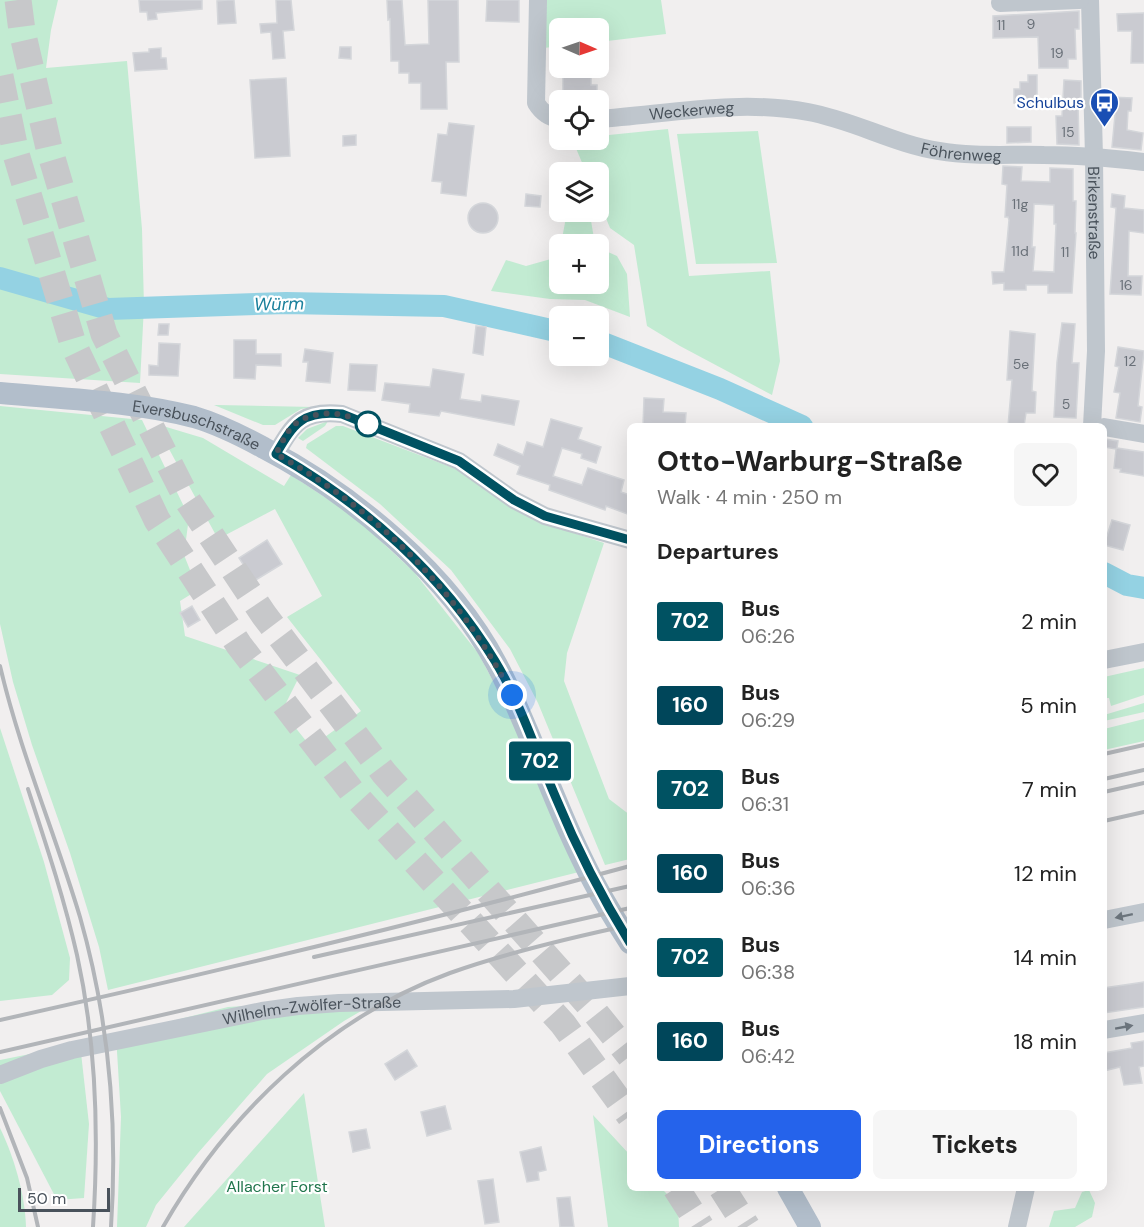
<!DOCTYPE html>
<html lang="en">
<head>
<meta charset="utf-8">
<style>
	body { margin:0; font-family:"DM Sans",sans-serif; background:#f6f6f6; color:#222; height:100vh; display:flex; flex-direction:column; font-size:22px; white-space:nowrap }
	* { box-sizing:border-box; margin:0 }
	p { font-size:20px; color:#767676 }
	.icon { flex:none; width:33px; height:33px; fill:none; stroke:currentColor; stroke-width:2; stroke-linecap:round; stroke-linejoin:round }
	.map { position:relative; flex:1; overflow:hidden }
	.panel { position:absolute; left:627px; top:423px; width:480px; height:768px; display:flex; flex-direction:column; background:#fff; border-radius:9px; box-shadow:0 6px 24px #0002 }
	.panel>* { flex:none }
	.badge { padding:0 12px; border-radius:4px; font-size:21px; line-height:39px }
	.needle { width:39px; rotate:92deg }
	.tools { position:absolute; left:549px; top:18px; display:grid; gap:12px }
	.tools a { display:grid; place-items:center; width:60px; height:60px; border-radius:9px; background:#fff; box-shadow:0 6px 24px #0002; font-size:30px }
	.scale { position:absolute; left:18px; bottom:15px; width:92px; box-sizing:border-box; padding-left:6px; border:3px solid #49525b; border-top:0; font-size:16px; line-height:21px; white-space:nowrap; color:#49525b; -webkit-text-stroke:4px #fff; paint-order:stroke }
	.you { position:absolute; width:30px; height:30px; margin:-15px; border:4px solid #fff; border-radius:50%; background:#1a73e8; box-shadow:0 0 0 9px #1a73e833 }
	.map>.badge { position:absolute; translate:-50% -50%; box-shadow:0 0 0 3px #fff }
	h2 { padding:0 30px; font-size:22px; line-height:54px }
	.round { display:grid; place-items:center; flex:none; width:63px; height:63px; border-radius:9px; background:#f6f6f6 }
	.head { display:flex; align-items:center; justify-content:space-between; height:102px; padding:0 30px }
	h1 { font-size:28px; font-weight:700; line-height:45px }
	.action { display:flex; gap:12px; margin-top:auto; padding:12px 30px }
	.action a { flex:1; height:69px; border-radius:9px; background:#2563eb; color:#fff; font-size:24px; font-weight:700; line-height:69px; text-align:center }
	.action a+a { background:#f6f6f6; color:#222 }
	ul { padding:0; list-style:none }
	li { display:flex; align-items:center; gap:18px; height:84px; padding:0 30px }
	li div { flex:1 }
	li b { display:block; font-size:22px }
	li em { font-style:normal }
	li .badge { min-width:66px; font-weight:700; text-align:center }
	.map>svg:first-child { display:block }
	.green { fill:#c2ebd2 }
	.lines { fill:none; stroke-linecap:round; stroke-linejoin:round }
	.river { stroke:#94d2e3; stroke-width:22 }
	.building { fill:#cacbd1; stroke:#d4d6da; stroke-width:1.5; fill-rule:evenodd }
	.highway-tunnel { stroke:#c7c8ca; stroke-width:27; stroke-dasharray:27 14; stroke-linecap:butt }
	.minor { stroke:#bfc6cd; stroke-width:18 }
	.major { stroke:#b2becb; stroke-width:22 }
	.rail { stroke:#b2b5b9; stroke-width:4 }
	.oneway { fill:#6c757d }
	.line-casing { stroke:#fff; stroke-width:14 }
	.line { stroke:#005262; stroke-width:9 }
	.walk { stroke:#49525b; stroke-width:6; stroke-dasharray:0 10.8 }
	.stop-dot { fill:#fff; stroke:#005262; stroke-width:3 }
	.labels { text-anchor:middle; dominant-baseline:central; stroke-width:4.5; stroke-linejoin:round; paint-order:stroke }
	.number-label { font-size:14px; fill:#697078 }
	.transit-label { font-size:16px; fill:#164399; stroke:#fff; text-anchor:end }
	.street-label { font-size:16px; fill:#49525b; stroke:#fff }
	.park-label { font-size:16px; fill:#20754c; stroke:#fff }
	.water-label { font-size:18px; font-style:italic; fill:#1a809c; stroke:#fff }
</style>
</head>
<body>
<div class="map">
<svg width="1144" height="1227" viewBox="0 0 1144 1227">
	<rect width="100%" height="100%" fill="#f1efef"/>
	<g class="green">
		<polygon points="0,0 58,0 51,30 46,68 127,61 142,229 144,306 140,383 0,374"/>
		<polygon points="546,0 661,0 666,34 599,42 598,28 560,28 559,46 544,48"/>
		<polygon points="668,129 689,276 770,271 780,361 772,395 680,346 647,326 634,245 610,228 599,201 598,172 586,172 575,146 581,140 598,140 599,136"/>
		<polygon points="758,131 777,263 696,264 677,134"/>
		<polygon points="567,212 586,212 590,215 595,244 561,244"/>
		<polygon points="599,248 617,256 627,274 630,317 585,300 550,299 491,291 506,260 526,266 558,257 559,251 560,284 598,284"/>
		<polygon points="214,405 217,405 314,407 301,409 275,425 263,425"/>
		<polygon points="0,406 142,420 189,517 184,555 198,590 180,601 185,636 300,675 282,711 311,747 361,711 287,617 322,596 275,509 218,539 163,438 163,426 203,438 284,486 291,475 355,517 414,572 478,653 514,720 579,872 108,990 99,947 70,853 32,745 13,682 0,624"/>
		<polygon points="328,421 325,426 303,441 298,438 307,429"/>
		<polygon points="336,426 343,426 464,472 559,528 604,543 567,653 564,681 609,799 630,815 630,859 605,865 538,703 510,649 451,570 380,504 306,448 307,444"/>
		<polygon points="1144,668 1144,695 1111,706 1109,698 1104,698 1104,677"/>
		<polygon points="1144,703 1144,712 1104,721 1104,715"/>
		<polygon points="1144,719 1144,741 1104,750 1104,729"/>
		<polygon points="0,728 44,862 70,958 69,980 52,995 0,1001"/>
		<polygon points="385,997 344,1021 267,1074 198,1153 156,1205 146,1227 117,1227 121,1117 116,1035 228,1007"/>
		<polygon points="80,1044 89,1124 84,1198 57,1200 0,1091 0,1060"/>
		<polygon points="304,1093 325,1227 184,1227"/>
		<polygon points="593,1115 630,1155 630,1188 661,1188 678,1205 679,1227 608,1227"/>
		<path d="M0 1128C14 1157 25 1194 26 1227H0Z"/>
		<polygon points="1089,1190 1095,1203 1092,1217 1075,1227 1049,1227 1054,1211 1075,1208 1082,1192"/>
	</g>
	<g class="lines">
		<g class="river">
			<polyline points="0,278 108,309 286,303 444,306 560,332"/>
			<polyline points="598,341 720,389 802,426"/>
			<polyline points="1104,573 1127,585 1144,588"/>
		</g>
	</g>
	<g class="building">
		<polygon points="139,0 202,0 202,9 156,13 157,19 148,20 147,12 140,12"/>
		<polygon points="227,0 234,0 236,23 218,24 217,1"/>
		<polygon points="276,0 291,0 294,30 283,31 285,58 273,59 271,32 261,33 260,24 277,23"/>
		<polygon points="387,0 402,0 405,45 429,44 428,0 458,0 459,62 446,62 447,109 421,109 421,83 409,83 409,73 399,73 399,61 391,61 390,19 388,20"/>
		<polygon points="487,0 519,0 519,22 486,21"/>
		<polygon points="1079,11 1079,29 1075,29 1076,59 1068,59 1068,68 1039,68 1038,37 993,38 993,16"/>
		<polygon points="1144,13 1144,63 1131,63 1132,31 1118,31 1117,14"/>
		<polygon points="340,47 351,47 351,59 339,58"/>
		<polygon points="161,48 161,58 166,58 167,69 135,71 133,53 149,52 149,49"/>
		<polygon points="563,68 591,68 591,85 597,85 597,100 584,100 584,94 563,94"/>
		<polygon points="1028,75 1037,75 1037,104 1014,103 1014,89 1020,89 1020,82 1028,82"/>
		<polygon points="286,78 290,156 255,158 250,80"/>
		<polygon points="1064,80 1081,81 1081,103 1078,103 1079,145 1057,144 1056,116 1062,116"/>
		<polygon points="1110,97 1132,98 1131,111 1128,111 1127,130 1143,133 1141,150 1112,147 1115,115 1109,115"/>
		<polygon points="449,123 474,126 466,196 441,193 442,182 432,181 438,134 447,135"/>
		<polygon points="1007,127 1031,127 1031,142 1007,143"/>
		<polygon points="356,135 356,145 343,146 343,136"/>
		<path d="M1003 166 1022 167 1021 181 1050 182V168L1073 169V201H1076L1075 233H1076L1072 293H1048V285H1026V290H1004V283L993 284 992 272H1004L1007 242 1009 220 1008 217H1005L1007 185 1002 184ZM1034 204 1054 205V224H1056L1054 272 1033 271 1035 247H1032Z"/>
		<polygon points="526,194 541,196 540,207 525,206"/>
		<polygon points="1112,194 1125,196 1124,208 1144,210 1144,233 1129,231 1128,276 1142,276 1141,295 1110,294 1116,208 1111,207"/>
		<circle cx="483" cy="218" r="15"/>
		<polygon points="1062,323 1075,324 1072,363 1079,363 1076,418 1054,417 1057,362"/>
		<polygon points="159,324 169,324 168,335 158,335"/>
		<polygon points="476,326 486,327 483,355 473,353"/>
		<polygon points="1010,331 1035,334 1032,391 1036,392 1035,413 1026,413 1024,426 1008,426 1012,380 1007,380"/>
		<polygon points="234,340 256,340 256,354 281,354 281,366 256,365 255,379 234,378"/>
		<polygon points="159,343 180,344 178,376 149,375 149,365 158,366"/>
		<polygon points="1118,347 1144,351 1138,406 1142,407 1140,422 1116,418 1120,393 1114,392 1119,367 1115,366"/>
		<polygon points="305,349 333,353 330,383 306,381 308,362 303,362"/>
		<polygon points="350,364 377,365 375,391 348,390"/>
		<polygon points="433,369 464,374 460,399 481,402 482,395 519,401 514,425 441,411 439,416 409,412 410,404 382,400 385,383 430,387"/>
		<polygon points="644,398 664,399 663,412 686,413 685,426 643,426"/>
		<polygon points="551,419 582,428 578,439 601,447 596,463 581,458 582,454 562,448 553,476 582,485 588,468 624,480 621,492 630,495 630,515 606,506 605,510 549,490 550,485 517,474 520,466 494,455 498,444 523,455 527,442 543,447"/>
		<polygon points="1105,439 1118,441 1117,448 1144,452 1144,476 1120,472 1121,469 1114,468 1116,449 1104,447"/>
		<polygon points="1112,520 1130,525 1123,550 1104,545"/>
		<polygon points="267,540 282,564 254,581 239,558"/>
		<polygon points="192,606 200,620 188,627 180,613"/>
		<polygon points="1144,982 1144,1007 1104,1013 1104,988"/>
		<polygon points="1144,1041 1144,1066 1139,1067 1142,1083 1124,1085 1120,1067 1104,1071 1104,1053 1132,1048 1131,1043"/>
		<polygon points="407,1050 417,1066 395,1080 385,1064"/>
		<polygon points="445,1106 451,1129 427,1136 421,1112"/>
		<polygon points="366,1129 370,1148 353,1152 349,1132"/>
		<polygon points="541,1147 546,1170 538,1172 539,1180 527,1182 520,1152"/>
		<polygon points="493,1179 499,1222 485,1224 478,1181"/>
		<polygon points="570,1197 574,1227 560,1227 557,1198"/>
	</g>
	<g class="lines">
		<g class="highway-tunnel">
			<polyline points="18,0 22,31 49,148 104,334 188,501 264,615 384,773 590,1006 630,1056"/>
			<polyline points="0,76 16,154 73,344 157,520 239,645 353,793 563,1024 630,1116"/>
			<polyline points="676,1188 701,1227"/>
			<polyline points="722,1188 747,1227"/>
		</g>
		<g class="minor">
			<path d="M538 0 536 103C541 111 549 118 560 119"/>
			<path id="s1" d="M1090 0 1094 157 1096 351 1092 426"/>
			<polyline points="1000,3 1080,0"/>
			<path id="s2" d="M598 119C668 114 739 99 808 112 853 120 894 144 939 151 973 157 1010 154 1044 155 1078 155 1111 158 1144 162"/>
			<polyline points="1104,427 1144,434"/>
			<path d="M276 454C294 422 303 410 342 414L459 461 514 500 545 516 630 540"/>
			<polyline points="1104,660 1144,652"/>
			<polyline points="1104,920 1144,912"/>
			<polyline points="1104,1030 1144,1023"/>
			<path id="s3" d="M0 1075 41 1059 72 1050 262 1011 298 1006 339 1003 514 999 630 986"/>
			<polyline points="1017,1227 1026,1188"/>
		</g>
		<g class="major">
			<path id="s4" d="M0 393C65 399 131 401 194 417 218 424 242 436 264 448 353 494 450 575 497 665 531 730 552 800 585 865 598 892 614 918 630 943"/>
			<polyline points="788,1188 810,1227"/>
		</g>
		<g class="rail">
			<path d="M0 666C20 752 55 833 80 917 109 1019 118 1122 111 1227"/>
			<polyline points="1104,754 1144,745"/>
			<polyline points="1104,779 1144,770"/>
			<path d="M28 789C46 844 64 898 77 955 97 1045 99 1136 93 1227"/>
			<polyline points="1104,792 1144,783"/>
			<polyline points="1104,821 1144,812"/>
			<polyline points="314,957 630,886"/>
			<path d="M0 1020C211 973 421 923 630 866"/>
			<polyline points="0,1052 630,908"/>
			<polyline points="0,1108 27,1178 38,1227"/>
			<path d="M163 1227C227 1115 327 1018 450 973 509 952 569 938 630 925"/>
		</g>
	</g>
	<defs><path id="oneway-solid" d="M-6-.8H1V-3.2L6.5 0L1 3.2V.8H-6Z" transform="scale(1.5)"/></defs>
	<g class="oneway">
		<use href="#oneway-solid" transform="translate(1124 916) rotate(168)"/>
		<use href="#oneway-solid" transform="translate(1124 1027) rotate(-10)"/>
	</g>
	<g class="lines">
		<defs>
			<path id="line" d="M630 540 545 516 514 500 459 461 342 414C303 410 294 423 276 454 364 504 442 574 495 661 521 704 536 752 556 798 577 849 601 896 630 943"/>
		</defs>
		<use href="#line" class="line-casing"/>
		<use href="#line" class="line"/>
		<path class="walk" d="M368 424C362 423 351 416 343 415 326 411 301 415 290 429 285 436 280 446 276 454 378 511 459 591 512 695"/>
	</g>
	<defs>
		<symbol id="bus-pin" viewBox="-11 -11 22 30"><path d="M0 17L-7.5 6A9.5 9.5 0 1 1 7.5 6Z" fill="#1a4fb4" stroke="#fff"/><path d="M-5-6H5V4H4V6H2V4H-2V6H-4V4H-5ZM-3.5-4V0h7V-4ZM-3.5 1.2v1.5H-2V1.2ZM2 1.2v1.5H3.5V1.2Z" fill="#fff"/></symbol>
	</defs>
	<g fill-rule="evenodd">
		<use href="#bus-pin" x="1088" y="86" width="33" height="45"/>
	</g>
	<circle class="stop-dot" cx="368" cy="424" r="12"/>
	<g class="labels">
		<g class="number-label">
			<text x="1031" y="24">9</text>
			<text x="1001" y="25">11</text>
			<text x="1057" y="53">19</text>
			<text x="1068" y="132">15</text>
			<text x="1020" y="204">11g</text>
			<text x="1020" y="251">11d</text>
			<text x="1065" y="252">11</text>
			<text x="1126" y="285">16</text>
			<text x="1130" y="361">12</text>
			<text x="1021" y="364">5e</text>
			<text x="1066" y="404">5</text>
		</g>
		<g class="transit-label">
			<text x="1084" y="102">Schulbus</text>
		</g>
		<g class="street-label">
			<text stroke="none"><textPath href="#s2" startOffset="94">Weckerweg</textPath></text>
			<text stroke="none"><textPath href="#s2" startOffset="370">Föhrenweg</textPath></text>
			<text stroke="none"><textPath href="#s1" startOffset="213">Birkenstraße</textPath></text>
			<text stroke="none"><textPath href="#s4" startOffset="200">Eversbuschstraße</textPath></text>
			<text stroke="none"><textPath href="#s3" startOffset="320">Wilhelm-Zwölfer-Straße</textPath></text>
		</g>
		<g class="park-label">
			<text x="277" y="1186">Allacher Forst</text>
		</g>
		<g class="water-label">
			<text transform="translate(279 304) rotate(-1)">Würm</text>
		</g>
	</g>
</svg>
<div class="tools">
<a><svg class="needle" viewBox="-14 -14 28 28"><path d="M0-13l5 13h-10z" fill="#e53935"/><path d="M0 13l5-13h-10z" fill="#767676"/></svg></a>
<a><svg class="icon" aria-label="locate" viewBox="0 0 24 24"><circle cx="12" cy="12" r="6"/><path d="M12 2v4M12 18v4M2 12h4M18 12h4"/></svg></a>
<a><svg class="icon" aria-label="layers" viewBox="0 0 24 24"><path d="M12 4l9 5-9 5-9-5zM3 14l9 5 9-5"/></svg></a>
<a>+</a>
<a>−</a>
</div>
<div class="scale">50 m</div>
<div class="you" style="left:512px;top:695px"></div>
<b class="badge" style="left:540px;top:761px;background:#005262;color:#fff">702</b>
<section class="panel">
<div class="head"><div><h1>Otto-Warburg-Straße</h1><p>Walk · 4 min · 250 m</p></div><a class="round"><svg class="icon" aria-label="heart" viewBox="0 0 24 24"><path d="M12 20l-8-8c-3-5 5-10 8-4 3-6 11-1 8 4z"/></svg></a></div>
<h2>Departures</h2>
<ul>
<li><span class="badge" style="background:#005262;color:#fff">702</span><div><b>Bus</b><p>06:26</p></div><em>2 min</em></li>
<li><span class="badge" style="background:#00465a;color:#fff">160</span><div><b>Bus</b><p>06:29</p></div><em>5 min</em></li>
<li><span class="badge" style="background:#005262;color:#fff">702</span><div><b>Bus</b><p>06:31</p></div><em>7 min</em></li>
<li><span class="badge" style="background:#00465a;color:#fff">160</span><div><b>Bus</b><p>06:36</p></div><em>12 min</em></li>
<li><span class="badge" style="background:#005262;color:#fff">702</span><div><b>Bus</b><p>06:38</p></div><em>14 min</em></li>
<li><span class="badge" style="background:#00465a;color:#fff">160</span><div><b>Bus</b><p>06:42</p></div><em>18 min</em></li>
</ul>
<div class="action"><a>Directions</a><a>Tickets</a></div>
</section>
</div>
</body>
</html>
